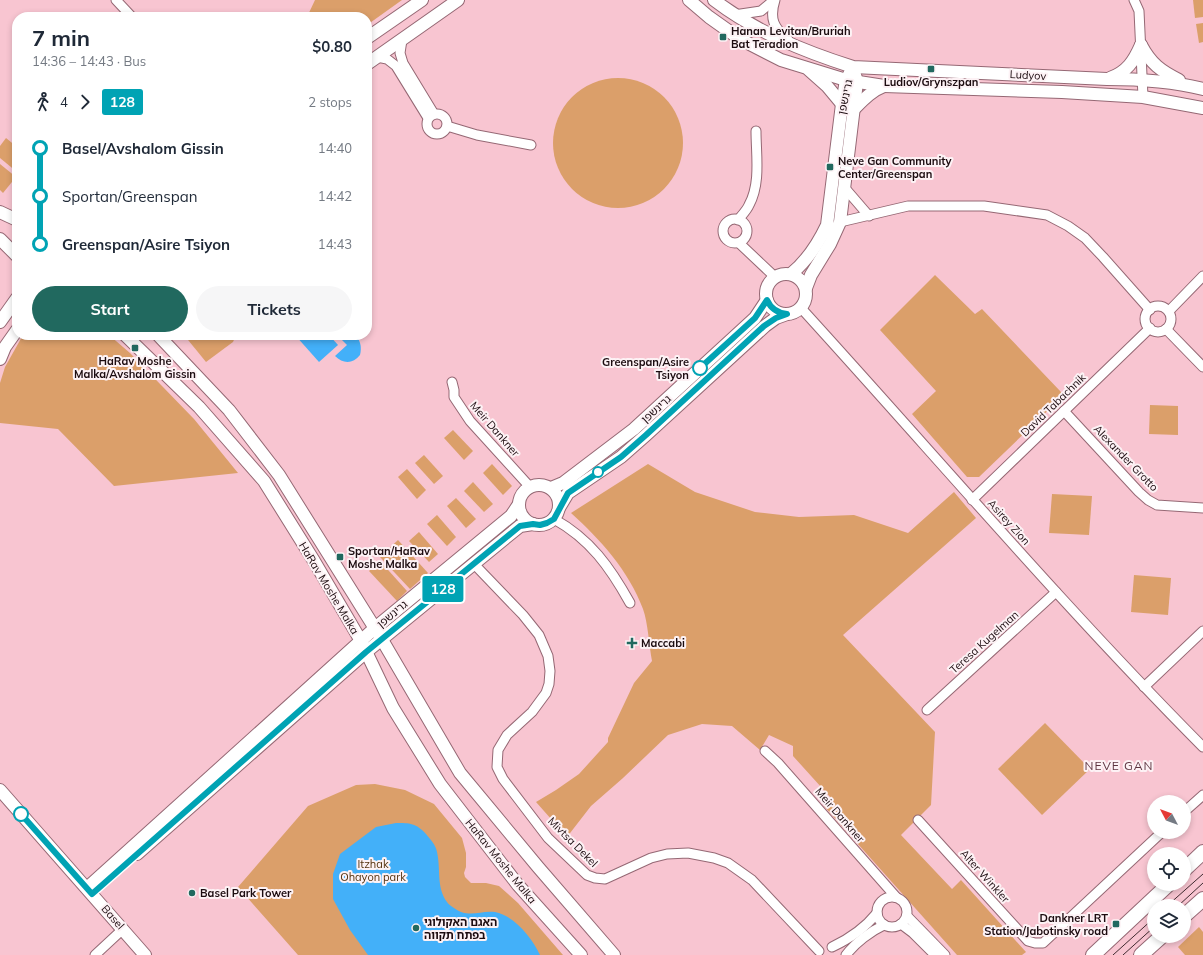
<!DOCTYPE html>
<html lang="en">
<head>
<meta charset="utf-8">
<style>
	body { margin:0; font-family:Mulish,"Noto Sans Hebrew",sans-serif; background:#f6f6f7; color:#1f2937; height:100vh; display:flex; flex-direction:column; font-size:15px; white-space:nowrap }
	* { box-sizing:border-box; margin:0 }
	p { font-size:13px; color:#747a83 }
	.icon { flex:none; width:22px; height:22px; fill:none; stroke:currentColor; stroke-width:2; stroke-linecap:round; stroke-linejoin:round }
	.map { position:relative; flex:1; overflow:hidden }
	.panel { position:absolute; left:12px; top:12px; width:360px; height:328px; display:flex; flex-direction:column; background:#fff; border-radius:16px; box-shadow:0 2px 6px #0003 }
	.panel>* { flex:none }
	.badge { padding:0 8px; border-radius:3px; font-size:14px; line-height:26px }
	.needle { width:26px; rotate:311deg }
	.fabs { position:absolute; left:1147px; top:795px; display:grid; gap:8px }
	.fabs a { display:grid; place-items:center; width:44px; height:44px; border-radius:50%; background:#fff; box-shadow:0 2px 6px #0003; font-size:20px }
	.map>.badge { position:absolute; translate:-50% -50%; box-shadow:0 0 0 2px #fff }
	.legs { display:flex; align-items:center; gap:6px; height:44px; padding:0 20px; font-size:13px }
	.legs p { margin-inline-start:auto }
	.headline { display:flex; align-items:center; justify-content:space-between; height:68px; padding:0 20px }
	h1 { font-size:22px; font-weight:700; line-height:30px }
	.button { display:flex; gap:8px; margin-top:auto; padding:8px 20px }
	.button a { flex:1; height:46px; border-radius:24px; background:#21695f; color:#fff; font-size:16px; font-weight:700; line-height:46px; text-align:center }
	.button a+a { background:#f6f6f7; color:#1f2937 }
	ul { padding:0 20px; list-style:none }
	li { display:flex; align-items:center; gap:14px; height:48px; font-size:15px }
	li i { display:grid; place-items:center; width:6px; height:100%; margin:0 5px; background:currentColor }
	li i::after { content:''; width:10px; height:10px; margin:-5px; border:3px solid; border-radius:50%; background:#fff }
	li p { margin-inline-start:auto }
	li:first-child i { background:linear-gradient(#0000 50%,currentColor 0) }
	li:last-child i { background:linear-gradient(currentColor 50%,#0000 0) }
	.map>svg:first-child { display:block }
	.green { fill:#db9f6a }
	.water { fill:#43b0f9 }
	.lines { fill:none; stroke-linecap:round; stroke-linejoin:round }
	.street-casing { stroke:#956874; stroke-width:11 }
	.secondary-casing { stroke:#956874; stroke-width:14 }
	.primary-casing { stroke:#956874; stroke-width:16 }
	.street { stroke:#fff; stroke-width:9 }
	.secondary { stroke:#fff; stroke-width:12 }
	.primary { stroke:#fff; stroke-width:14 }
	.tram { stroke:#412b30; stroke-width:1 }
	.line-1-casing { stroke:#fff; stroke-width:9 }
	.line-1 { stroke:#00a3b4; stroke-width:6 }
	.poi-dot { fill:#21695f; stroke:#fdf2f5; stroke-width:1.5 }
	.stop-1-dot { fill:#fff; stroke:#00a3b4; stroke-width:2 }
	.labels { text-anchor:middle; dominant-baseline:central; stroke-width:4; stroke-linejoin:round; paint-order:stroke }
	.poi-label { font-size:11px; font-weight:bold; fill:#1c0c10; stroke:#fdf2f5; text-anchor:start }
	.street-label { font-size:11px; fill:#1c0c10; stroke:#fdf2f5 }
	.stop-label { font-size:11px; font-weight:bold; fill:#1c0c10; stroke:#fdf2f5; text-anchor:end }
	.park-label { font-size:11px; fill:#54320e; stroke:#fdf2f5 }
	.neighbourhood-label { font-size:12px; letter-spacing:1px; fill:#5d3440; stroke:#fdf2f5 }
</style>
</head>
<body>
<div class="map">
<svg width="1203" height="955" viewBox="0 0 1203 955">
	<rect width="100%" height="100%" fill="#f8c5d1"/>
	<g class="green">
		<polygon points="315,0 402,0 367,25 367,17 307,17"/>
		<polygon points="1193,0 1203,0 1203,17 1195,18"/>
		<polygon points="1203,23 1203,42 1199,43 1196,24"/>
		<circle cx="618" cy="143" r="65"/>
		<polygon points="6,138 17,147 17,172 0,158 0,146"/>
		<polygon points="0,164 16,177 3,193 0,190"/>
		<polygon points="935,275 975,314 982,309 1061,392 1061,398 979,477 967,477 912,414 936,391 880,330"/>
		<polygon points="23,335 109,335 130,353 194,419 238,473 114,486 58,429 0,423 0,383 5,367"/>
		<polygon points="184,335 236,335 233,342 206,362"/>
		<polygon points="1150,405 1178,406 1178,435 1149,434"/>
		<polygon points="453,430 473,451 464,460 444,438"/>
		<polygon points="424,455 443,476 434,484 415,463"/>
		<polygon points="492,464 512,486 503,495 483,473"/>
		<path d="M648 464 695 492 755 512 799 517 854 515 908 533 954 492 976 518 843 635 935 732 931 805 901 835 952 889 961 880 1026 952 1022 955H957L824 806 831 798 793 756V746L769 735 760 750 732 726 702 724 668 735 623 778 591 806 567 837 536 802 556 790 579 774 608 742V738L634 683 652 661C649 645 648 623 643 609 629 571 600 539 571 513Z"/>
		<polygon points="407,469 426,490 417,499 398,477"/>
		<polygon points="473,482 493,504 484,512 464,491"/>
		<polygon points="1052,494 1092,496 1089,535 1049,533"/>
		<polygon points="456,498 476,519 466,528 447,506"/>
		<polygon points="437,515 456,537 447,546 427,524"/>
		<polygon points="419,532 438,554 429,562 409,541"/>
		<polygon points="398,540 428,573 410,589 380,557"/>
		<polygon points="380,561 407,591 397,601 369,571"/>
		<polygon points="1134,575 1171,578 1168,615 1131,612"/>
		<polygon points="1045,723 1090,769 1042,815 998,769"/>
		<polygon points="375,784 405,790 434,804 462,838 466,853 466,867 464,873 465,877 471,883 486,883 499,886 518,903 563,955 298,955 238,887 308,806 356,785"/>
		<polygon points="1199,927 1203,932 1203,955 1185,955 1178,947"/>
	</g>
	<g class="water">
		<polygon points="295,335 329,335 338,345 319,362"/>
		<path d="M342 335C345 335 349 334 352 335 361 337 362 348 360 355 353 364 343 364 335 356L347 345 339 337Z"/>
		<path d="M396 823C410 823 416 823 426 834 430 839 436 845 437 852 441 869 436 887 447 902 448 904 451 906 454 908 469 919 480 910 495 912 515 916 532 938 540 955H368L350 930 333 899V874L340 854 376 827Z"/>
	</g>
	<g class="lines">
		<defs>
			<g id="street">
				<polyline points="116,0 132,17"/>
				<path d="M775 0C769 19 774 28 788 40"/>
				<polyline points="1134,0 1139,11 1143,97"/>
				<polyline points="734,15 761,11 774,0"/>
				<polyline points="402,40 400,53 403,63 434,114"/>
				<polyline points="377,57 387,59 396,66 428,118"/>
				<circle cx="437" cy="124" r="10"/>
				<polyline points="447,126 477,135 531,145"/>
				<polyline points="844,187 869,216"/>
				<circle cx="735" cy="231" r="12"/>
				<path d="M738 220C742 215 747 210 749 205 761 183 756 155 756 131"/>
				<polyline points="840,222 908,206 984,206 1047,215 1068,226 1085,238 1103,257 1150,310"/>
				<polyline points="739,243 775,277"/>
				<circle cx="1158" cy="319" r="13"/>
				<path d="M801 308C935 455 1063 606 1203 747"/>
				<polyline points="1169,311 1203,276"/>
				<polyline points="1166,329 1203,367"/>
				<polyline points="452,382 454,390 454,397 470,421 530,487"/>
				<polyline points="1064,411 1139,492 1148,500 1157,505 1203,508"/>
				<polyline points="972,500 1150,328"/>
				<path d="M554 519C590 539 610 567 630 603"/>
				<polyline points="474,564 523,615 539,635 548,656 550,671 549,684 546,693 532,712 507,735 498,750 497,767 503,779 548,838 587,875 595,878 605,879 651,858 667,854 688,853 714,858 728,863 752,880 819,951"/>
				<polyline points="1144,687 1203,631"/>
				<polyline points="927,710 1056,592"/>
				<polyline points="765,751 778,763 896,897"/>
				<polyline points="1184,812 1203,795"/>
				<polyline points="918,820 1028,941 1035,943 1043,943 1162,832"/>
				<circle cx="892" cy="912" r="15"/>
				<polyline points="907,916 945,955"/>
				<polyline points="901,924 913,933 935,955"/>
				<path d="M832 947C849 939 865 928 877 913"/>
				<polyline points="95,955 123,929"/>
				<path d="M846 955C855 943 871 931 884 925"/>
			</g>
			<g id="secondary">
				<polyline points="689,0 709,17 740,39 781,60 846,80 884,86 1062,92 1143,97 1203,108"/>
				<path d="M714 0C756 32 803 51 853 67L1107 79C1139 79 1171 81 1203 89"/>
				<polyline points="367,38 422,0"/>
				<path d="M1141 45C1151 64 1161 71 1179 80"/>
				<polyline points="367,64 458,0"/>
				<polyline points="809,70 827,86 842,104"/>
				<path d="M1110 78C1127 72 1134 61 1141 45"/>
				<path d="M854 109C863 100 871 91 884 86"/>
				<polyline points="0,212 17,220"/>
				<polyline points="0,239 17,256"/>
				<circle cx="786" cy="294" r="20"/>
				<path d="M791 274C808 260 818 244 827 225L842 104 846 80 850 73"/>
				<polyline points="806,288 811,275 830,244 840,222 857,82 855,75"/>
				<polyline points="0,322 17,298"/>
				<polyline points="125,335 199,407 264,481 314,561 361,641 393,708 440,784 518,885 581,955"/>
				<polyline points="158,335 229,410 279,475 381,638 460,773 538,867 614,955"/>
				<polyline points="0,359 5,347 17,330"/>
				<circle cx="539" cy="505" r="20"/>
				<polyline points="551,488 563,483 634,429 755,318 767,300"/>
				<polyline points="559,508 568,493 621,457 646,435 765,326 776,318 787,314"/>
				<polyline points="0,790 145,955"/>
				<polyline points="137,854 366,652 520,526 533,524"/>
				<polyline points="87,888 375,628 511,516 519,504"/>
			</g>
			<g id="primary">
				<polyline points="1184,870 1203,852"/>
				<polyline points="1184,916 1203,899"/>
				<polyline points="1093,955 1169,884"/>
				<polyline points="1141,955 1162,936"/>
			</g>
		</defs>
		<use href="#street" class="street-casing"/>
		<use href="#secondary" class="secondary-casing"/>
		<use href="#primary" class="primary-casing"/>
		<use href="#street" class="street"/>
		<use href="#secondary" class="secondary"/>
		<use href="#primary" class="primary"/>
		<g class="tram">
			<polyline points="1167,906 1203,874"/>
			<polyline points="1178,906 1203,883"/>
			<polyline points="1113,955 1154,918"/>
			<polyline points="1123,955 1154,927"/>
		</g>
	</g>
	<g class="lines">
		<defs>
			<path id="line-1" d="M21 814 92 894 366 652 520 526 533 524 540 525 547 523 554 519 568 493 621 457 646 435 764 326 776 318 787 314C777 313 771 309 767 300L755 318 700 368"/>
		</defs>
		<use href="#line-1" class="line-1-casing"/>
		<use href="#line-1" class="line-1"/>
	</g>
	<g class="poi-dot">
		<rect x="719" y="33" width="8" height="8" rx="2"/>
		<rect x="927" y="65" width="8" height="8" rx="2"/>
		<rect x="826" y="163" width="8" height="8" rx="2"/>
		<rect x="131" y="344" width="8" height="8" rx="2"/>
		<rect x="336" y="553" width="8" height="8" rx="2"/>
		<path d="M630 637h4v4h4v4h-4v4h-4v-4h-4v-4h4z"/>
		<circle cx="192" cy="893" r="4"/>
		<rect x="1112" y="920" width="8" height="8" rx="2"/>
		<circle cx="416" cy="928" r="4"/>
	</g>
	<g class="stop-1-dot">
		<circle cx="700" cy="368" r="7"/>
		<circle cx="598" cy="472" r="5"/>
		<circle cx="21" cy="814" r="7"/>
	</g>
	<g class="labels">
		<g class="poi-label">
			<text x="731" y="31">Hanan Levitan/Bruriah<tspan x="731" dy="13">Bat Teradion</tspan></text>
			<text x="931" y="82" text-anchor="middle">Ludiov/Grynszpan</text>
			<text x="838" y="161">Neve Gan Community<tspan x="838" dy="13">Center/Greenspan</tspan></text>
			<text x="135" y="361" text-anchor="middle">HaRav Moshe<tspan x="135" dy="13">Malka/Avshalom Gissin</tspan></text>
			<text x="348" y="551">Sportan/HaRav<tspan x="348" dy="13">Moshe Malka</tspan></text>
			<text x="641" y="643">Maccabi</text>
			<text x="200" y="893">Basel Park Tower</text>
			<text x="1108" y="918" text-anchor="end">Dankner LRT<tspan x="1108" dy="13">Station/Jabotinsky road</tspan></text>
			<text x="424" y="922">האגם האקולוגי<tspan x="424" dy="13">בפתח תקווה</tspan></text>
		</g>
		<g class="street-label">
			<text transform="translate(1028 75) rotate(3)">Ludyov</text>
			<text transform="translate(845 97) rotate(-78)">גרינשפן</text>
			<text transform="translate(1053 405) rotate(-44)">David Tabachnik</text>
			<text transform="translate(656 409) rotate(-42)">גרינשפן</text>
			<text transform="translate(495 429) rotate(49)">Meir Dankner</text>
			<text transform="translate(1126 458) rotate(46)">Alexander Grotto</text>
			<text transform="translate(1009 522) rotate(48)">Asirey Zion</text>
			<text transform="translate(329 588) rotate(59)">HaRav Moshe Malka</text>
			<text transform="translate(392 614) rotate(-40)">גרינשפן</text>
			<text transform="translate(984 642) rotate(-42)">Teresa Kugelman</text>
			<text transform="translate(840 815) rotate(49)">Meir Dankner</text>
			<text transform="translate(573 842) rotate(45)">Mivtsa Dekel</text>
			<text transform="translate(501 861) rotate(51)">HaRav Moshe Malka</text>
			<text transform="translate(985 876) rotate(48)">Alter Winkler</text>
			<text transform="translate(113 917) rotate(49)">Basel</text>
		</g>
		<g class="stop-label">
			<text x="689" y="362">Greenspan/Asire<tspan x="689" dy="13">Tsiyon</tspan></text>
		</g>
		<g class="park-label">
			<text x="373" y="864">Itzhak<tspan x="373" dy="13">Ohayon park</tspan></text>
		</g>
		<g class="neighbourhood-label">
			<text x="1119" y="765">NEVE GAN</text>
		</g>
	</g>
</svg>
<div class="fabs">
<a><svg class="needle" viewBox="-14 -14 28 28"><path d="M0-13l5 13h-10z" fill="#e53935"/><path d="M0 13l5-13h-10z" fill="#747a83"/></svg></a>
<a><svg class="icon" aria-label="locate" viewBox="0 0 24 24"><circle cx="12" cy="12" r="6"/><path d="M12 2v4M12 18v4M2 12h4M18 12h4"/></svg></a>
<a><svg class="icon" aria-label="layers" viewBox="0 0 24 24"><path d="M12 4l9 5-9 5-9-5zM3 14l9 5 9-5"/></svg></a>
</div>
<b class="badge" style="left:443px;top:589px;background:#00a3b4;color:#fff">128</b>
<section class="panel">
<div class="headline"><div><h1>7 min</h1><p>14:36 – 14:43 · Bus</p></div><b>$0.80</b></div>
<div class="legs"><svg class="icon" aria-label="walk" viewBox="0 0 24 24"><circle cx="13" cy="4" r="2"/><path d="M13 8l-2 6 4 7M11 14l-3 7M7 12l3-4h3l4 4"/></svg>4<svg class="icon" aria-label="forward" viewBox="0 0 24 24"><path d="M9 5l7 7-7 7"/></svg><b class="badge" style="background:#00a3b4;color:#fff">128</b><p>2 stops</p></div>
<ul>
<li><i style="color:#00a3b4"></i><b>Basel/Avshalom Gissin</b><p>14:40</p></li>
<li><i style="color:#00a3b4"></i><span>Sportan/Greenspan</span><p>14:42</p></li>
<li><i style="color:#00a3b4"></i><b>Greenspan/Asire Tsiyon</b><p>14:43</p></li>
</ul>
<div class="button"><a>Start</a><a>Tickets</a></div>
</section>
</div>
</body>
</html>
